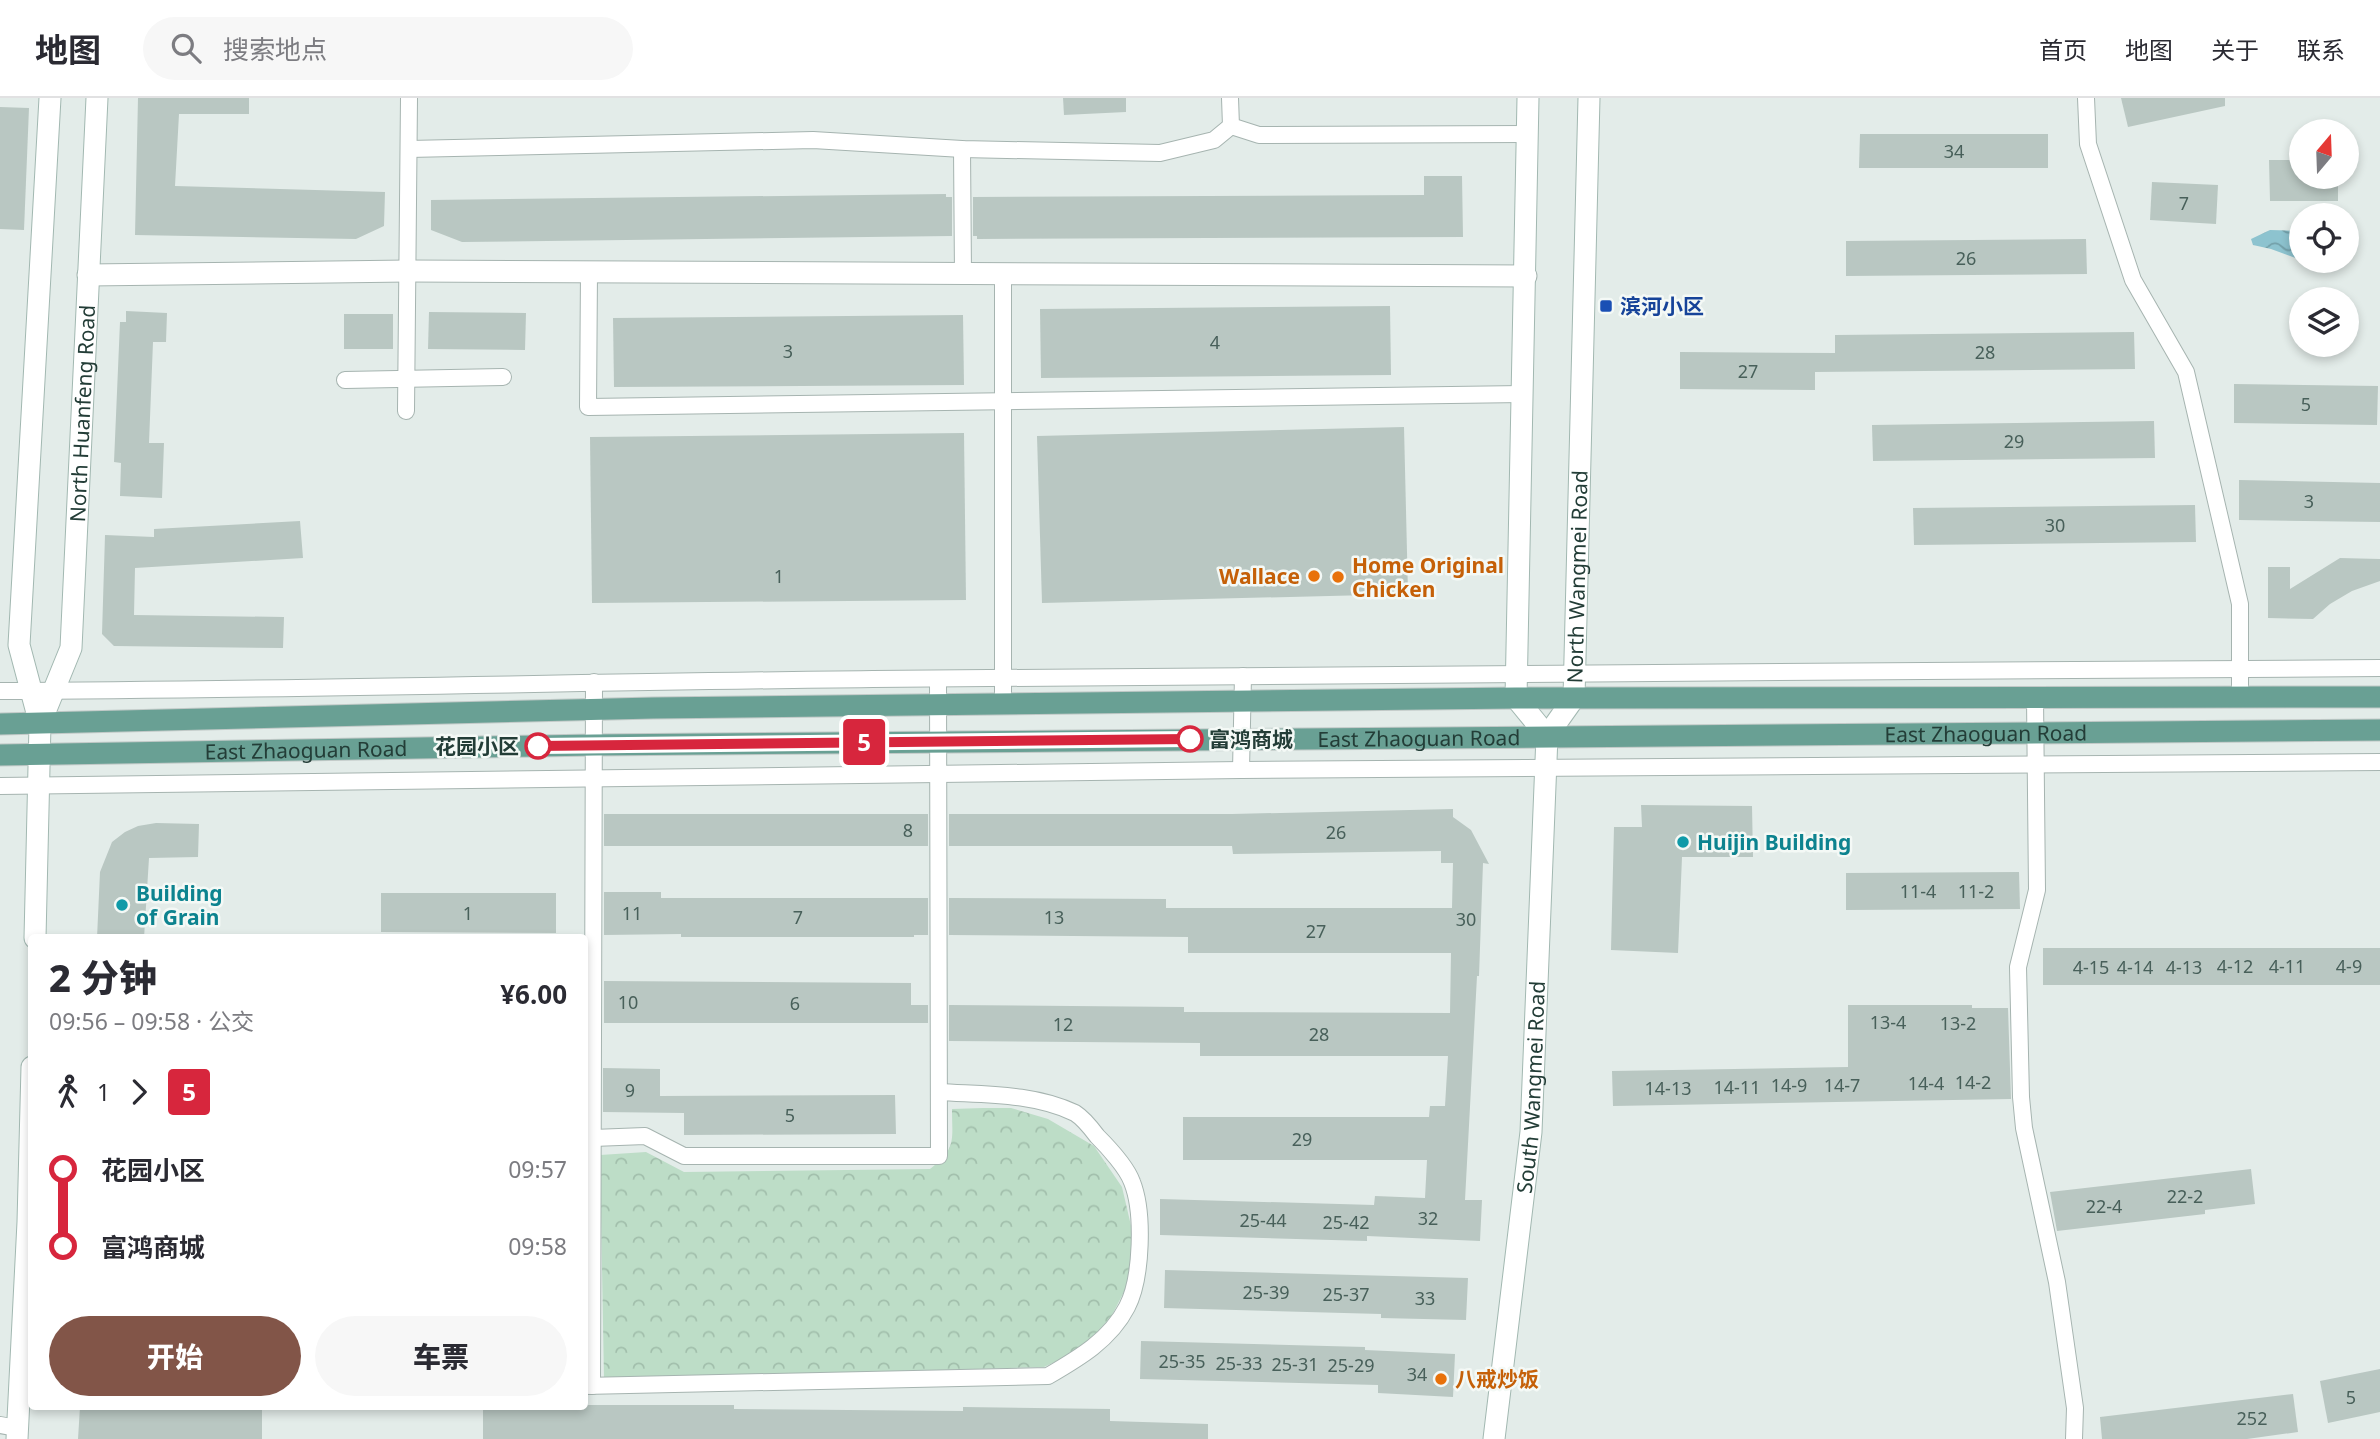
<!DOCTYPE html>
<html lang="zh">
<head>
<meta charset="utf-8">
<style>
	body { margin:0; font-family:"Noto Sans","Noto Sans SC",sans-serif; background:#f7f7f7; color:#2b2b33; height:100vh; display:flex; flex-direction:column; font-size:26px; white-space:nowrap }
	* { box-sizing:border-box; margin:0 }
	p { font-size:23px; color:#7c7c81 }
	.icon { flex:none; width:38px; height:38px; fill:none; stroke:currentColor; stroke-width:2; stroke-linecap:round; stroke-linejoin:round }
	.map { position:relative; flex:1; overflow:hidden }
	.details { position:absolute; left:28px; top:836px; width:560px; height:476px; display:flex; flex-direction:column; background:#fff; border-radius:7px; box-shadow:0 4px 10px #0003 }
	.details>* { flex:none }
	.badge { padding:0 14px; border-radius:5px; font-size:24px; line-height:46px }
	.needle { width:46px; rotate:19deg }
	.fabs { position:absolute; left:2289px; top:21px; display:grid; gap:14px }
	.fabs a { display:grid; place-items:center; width:70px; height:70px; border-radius:50%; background:#fff; box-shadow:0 4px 10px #0003; font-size:35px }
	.map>.badge { position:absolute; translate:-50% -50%; box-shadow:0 0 0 4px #fff }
	.legs { display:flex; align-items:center; gap:10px; height:77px; padding:0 21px; font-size:23px }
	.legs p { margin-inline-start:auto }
	.summary { display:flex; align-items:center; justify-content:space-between; height:119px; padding:0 21px }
	h1 { font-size:38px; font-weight:800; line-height:52px }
	.cta { display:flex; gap:14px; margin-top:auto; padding:14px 21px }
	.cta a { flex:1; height:80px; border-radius:42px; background:#825548; color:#fff; font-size:28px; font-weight:800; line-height:80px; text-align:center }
	.cta a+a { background:#f7f7f7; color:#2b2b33 }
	ul { padding:0 21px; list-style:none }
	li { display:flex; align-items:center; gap:24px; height:77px; font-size:26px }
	li i { display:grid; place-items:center; width:10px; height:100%; margin:0 9px; background:currentColor }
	li i::after { content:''; width:18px; height:18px; margin:-9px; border:5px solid; border-radius:50%; background:#fff }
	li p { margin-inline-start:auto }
	li:first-child i { background:linear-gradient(#0000 50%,currentColor 0) }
	li:last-child i { background:linear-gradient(currentColor 50%,#0000 0) }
	header { display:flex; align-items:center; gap:42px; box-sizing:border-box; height:98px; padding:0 35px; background:#fff; border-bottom:2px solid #e1e1e2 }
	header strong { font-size:33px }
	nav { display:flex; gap:38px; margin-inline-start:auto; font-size:24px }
	.search { width:490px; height:63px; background:#f7f7f7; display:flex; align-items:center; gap:18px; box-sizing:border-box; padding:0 24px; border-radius:38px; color:#7c7c81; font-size:26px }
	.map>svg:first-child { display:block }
	.park { fill:url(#park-crowns) }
	.water { fill:url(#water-waves) }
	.building { fill:#b9c7c2 }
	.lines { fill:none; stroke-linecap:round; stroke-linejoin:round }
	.minor-casing { stroke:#a6b4b0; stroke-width:18 }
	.tertiary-casing { stroke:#a6b4b0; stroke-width:23 }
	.secondary-casing { stroke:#a2b8b1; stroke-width:23 }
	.primary-casing { stroke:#c1c9c7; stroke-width:23 }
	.minor { stroke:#fff; stroke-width:16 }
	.tertiary { stroke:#fff; stroke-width:21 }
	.secondary { stroke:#fff; stroke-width:21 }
	.primary { stroke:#69a094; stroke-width:21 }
	.line-1-casing { stroke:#fff; stroke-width:16 }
	.line-1 { stroke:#d7263d; stroke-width:10 }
	.transit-dot { fill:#1a4fb4; stroke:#f4f9f6; stroke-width:2.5 }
	.food-dot { fill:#e8710a; stroke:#f4f9f6; stroke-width:2.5 }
	.stop-1-dot { fill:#fff; stroke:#d7263d; stroke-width:3.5 }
	.culture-dot { fill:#0f9aa8; stroke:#f4f9f6; stroke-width:2.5 }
	.labels { text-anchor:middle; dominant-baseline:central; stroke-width:5; stroke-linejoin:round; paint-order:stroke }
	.number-label { font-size:18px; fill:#48605a }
	.transit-label { font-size:21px; font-weight:bold; fill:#164399; stroke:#f4f9f6; text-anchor:start }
	.street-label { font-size:21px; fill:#233d37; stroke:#f4f9f6 }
	.food-label { font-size:21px; font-weight:bold; fill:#c56008; stroke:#f4f9f6; text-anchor:start }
	.stop-label { font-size:21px; font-weight:bold; fill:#233d37; stroke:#f4f9f6; text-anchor:start }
	.culture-label { font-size:21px; font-weight:bold; fill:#0d838f; stroke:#f4f9f6; text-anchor:start }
</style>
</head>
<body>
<header>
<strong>地图</strong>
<div class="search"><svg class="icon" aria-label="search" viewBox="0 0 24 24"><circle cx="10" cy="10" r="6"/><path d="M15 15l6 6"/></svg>搜索地点</div>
<nav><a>首页</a><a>地图</a><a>关于</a><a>联系</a></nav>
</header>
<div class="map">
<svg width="2380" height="1341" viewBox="0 0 2380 1341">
	<defs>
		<pattern id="park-crowns" width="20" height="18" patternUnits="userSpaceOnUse" patternTransform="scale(1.75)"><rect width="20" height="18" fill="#bdddc7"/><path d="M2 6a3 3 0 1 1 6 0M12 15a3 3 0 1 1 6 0" fill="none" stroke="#a2bfac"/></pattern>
		<pattern id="water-waves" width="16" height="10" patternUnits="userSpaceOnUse" patternTransform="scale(1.75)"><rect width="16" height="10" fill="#8dc3cf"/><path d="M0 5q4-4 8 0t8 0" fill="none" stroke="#73a0a9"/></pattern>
	</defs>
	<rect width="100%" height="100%" fill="#e3ece9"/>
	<path class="park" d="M983 1010H1011L1048 1021 1094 1048 1122 1089 1132 1132 1130 1182 1111 1219 1080 1252 1044 1269 604 1282 600 1057 646 1054 684 1074 930 1071C957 1051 952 1041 952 1011Z"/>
	<polygon class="water" points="2270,132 2301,133 2301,162 2271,151 2253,147 2251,141"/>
	<g class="building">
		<polygon points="138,0 249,0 249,16 179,16 175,88 385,94 384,128 356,141 135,137"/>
		<polygon points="1063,0 1126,0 1126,14 1064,17"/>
		<polygon points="2121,0 2225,0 2225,8 2128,29"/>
		<polygon points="0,9 29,10 24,132 0,131"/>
		<polygon points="1860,36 2048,36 2048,70 1859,70"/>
		<polygon points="2269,62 2301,62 2301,79 2338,79 2338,103 2270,103"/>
		<polygon points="1424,78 1462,78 1463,139 977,141 977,138 973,138 973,99 1424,97"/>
		<polygon points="2152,84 2218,87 2216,126 2150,122"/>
		<polygon points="946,96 946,99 952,99 952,138 462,144 431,132 431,102"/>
		<polygon points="2086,141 2087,176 1846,178 1846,143"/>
		<polygon points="1390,208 1391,277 1041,280 1040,211"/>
		<polygon points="126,213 167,215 166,244 153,244 149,345 164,345 162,400 120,398 121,365 114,364 120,224 126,224"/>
		<polygon points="429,214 526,215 525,252 428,251"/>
		<rect x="344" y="216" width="49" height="35"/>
		<polygon points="963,217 964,287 614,289 613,220"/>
		<polygon points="2134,234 2135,271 1815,274 1815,292 1680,291 1680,254 1835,255 1835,237"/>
		<polygon points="2234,286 2378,288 2377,327 2234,325"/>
		<polygon points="2154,323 2155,360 1873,363 1872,327"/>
		<polygon points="1404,329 1408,496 1042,505 1037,338"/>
		<polygon points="964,335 966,502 592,505 590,339"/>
		<polygon points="2239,382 2380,385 2380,424 2239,422"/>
		<polygon points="2195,407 2196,444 1914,447 1913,410"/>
		<polygon points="300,423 303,460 135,470 134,517 284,519 283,550 114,548 102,536 105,437 154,439 154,431"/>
		<polygon points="2340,460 2380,461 2380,483 2352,493 2330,506 2313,521 2268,520 2268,469 2290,469 2290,491"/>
		<polygon points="1641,707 1752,708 1753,759 1682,759 1678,855 1611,852 1614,729 1642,729"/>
		<polygon points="1453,711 1453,719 1471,732 1489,766 1483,765 1479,878 1477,878 1465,1102 1482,1102 1480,1143 1367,1138 1367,1143 1160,1137 1160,1101 1374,1107 1375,1098 1425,1100 1427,1062 1183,1062 1183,1019 1429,1019 1430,1008 1445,1008 1448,958 1200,958 1200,945 949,943 949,907 1184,909 1184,914 1450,915 1451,855 1188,855 1188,839 949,837 949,800 1166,801 1166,810 1452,810 1453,765 1441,765 1441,753 1233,756 1232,748 949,748 949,716 1232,716"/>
		<rect x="604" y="716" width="324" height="32"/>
		<polygon points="156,725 199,726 198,759 149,760 144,840 97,840 100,774 112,744 125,734 138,728"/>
		<polygon points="2019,774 2020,811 1846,812 1846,775"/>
		<polygon points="604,794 661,794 661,800 928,800 928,837 914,837 914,839 681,839 681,836 604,837"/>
		<polygon points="381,795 556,795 556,835 381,834"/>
		<rect x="2043" y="850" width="337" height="37"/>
		<polygon points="604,883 911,885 911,907 928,907 928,925 604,925"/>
		<polygon points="1848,907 1972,907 1972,910 2008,910 2011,1001 1613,1008 1612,973 1848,969"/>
		<polygon points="603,970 660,971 660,998 895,997 896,1036 684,1037 684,1015 603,1014"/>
		<polygon points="2251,1071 2255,1106 2205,1112 2205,1116 2057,1133 2050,1094"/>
		<polygon points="1165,1172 1468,1180 1466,1222 1381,1220 1381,1216 1164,1210"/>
		<polygon points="1141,1243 1365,1249 1365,1252 1455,1256 1453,1299 1378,1295 1378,1287 1140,1281"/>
		<polygon points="2380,1271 2380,1314 2328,1325 2320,1283"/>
		<polygon points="2293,1296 2298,1334 2247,1341 2102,1341 2100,1319"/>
		<polygon points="584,1307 734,1307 734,1311 963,1313 963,1309 1110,1311 1110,1323 1208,1326 1208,1341 483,1341 483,1309"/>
		<polygon points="80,1309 262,1309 262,1341 78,1341"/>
	</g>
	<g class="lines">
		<defs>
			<g id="minor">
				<polyline points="1230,0 1231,28 1259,37 1527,36"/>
				<polyline points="2086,0 2088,46 2133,182 2186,274 2240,506 2240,599"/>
				<polyline points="409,51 813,42 962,51 1160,55 1214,42 1231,28"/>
				<polyline points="962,51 963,177"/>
				<polyline points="589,174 588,309 1523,296"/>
				<polyline points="345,282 503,279"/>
				<polyline points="406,313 409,0"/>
				<path d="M0 593C291 592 582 584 873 581 1375 576 1878 574 2380 570"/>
				<polyline points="2035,600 2037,792 2018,869 2021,999 2024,1030 2057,1184 2075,1310 2074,1341"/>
				<polyline points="1003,606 1003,177"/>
				<polyline points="1241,672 1243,578"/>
				<polyline points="0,688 1241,672 2380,664"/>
				<polyline points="593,1040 645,1038 684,1058 939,1058 938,581"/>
				<path d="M584 1288 1048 1278C1079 1260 1110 1242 1127 1209 1142 1180 1144 1114 1132 1084 1127 1070 1108 1049 1097 1038 1091 1030 1083 1020 1075 1015 1033 995 985 997 939 994"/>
				<polyline points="592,1288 594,584"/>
				<polyline points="0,1327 17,1330"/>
			</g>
			<polyline id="tertiary" points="88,177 408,173 1526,178"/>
			<g id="secondary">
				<polyline points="1528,0 1516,600 1547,638"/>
				<path id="s1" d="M40 626 71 550 97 0"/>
				<path id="s2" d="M1547 638 1574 600 1589 0"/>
				<polyline points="35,840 40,626 19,547 50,0"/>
				<polyline points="17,1341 28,1124 32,969"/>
				<path id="s3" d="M1494 1341 1531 1034 1547 638"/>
			</g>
			<g id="primary">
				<polyline points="0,626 653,610 1516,600 2380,599"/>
				<path id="s4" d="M0 657 594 647 2380 632"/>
			</g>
		</defs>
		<use href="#minor" class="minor-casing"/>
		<use href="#tertiary" class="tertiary-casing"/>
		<use href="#secondary" class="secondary-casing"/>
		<use href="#primary" class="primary-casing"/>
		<use href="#minor" class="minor"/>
		<use href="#tertiary" class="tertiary"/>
		<use href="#secondary" class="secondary"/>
		<use href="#primary" class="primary"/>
	</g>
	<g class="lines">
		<defs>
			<polyline id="line-1" points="538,648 1190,641"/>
		</defs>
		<use href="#line-1" class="line-1-casing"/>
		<use href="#line-1" class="line-1"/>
	</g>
	<rect class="transit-dot" x="1599" y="201" width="14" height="14" rx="3.5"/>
	<g class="food-dot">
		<circle cx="1314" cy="478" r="7"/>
		<circle cx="1338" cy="479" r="7"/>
		<circle cx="1441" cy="1281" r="7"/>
	</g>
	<g class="stop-1-dot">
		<circle cx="1190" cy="641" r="12"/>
		<circle cx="538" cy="648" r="12"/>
	</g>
	<g class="culture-dot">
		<circle cx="1683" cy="744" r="7"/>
		<circle cx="122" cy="807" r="7"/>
	</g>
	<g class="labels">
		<g class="number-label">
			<text x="1954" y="53">34</text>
			<text x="2184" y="105">7</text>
			<text x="1966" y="160">26</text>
			<text x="1215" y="244">4</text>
			<text x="788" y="253">3</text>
			<text x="1985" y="254">28</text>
			<text x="1748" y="273">27</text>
			<text x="2306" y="306">5</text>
			<text x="2014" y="343">29</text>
			<text x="2309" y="403">3</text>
			<text x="2055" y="427">30</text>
			<text x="779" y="478">1</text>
			<text x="908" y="732">8</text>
			<text x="1336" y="734">26</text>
			<text x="1918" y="793">11-4</text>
			<text x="1976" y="793">11-2</text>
			<text x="468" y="815">1</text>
			<text x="632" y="815">11</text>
			<text x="798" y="819">7</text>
			<text x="1054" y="819">13</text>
			<text x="1466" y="821">30</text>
			<text x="1316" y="833">27</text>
			<text x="2235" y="868">4-12</text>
			<text x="2287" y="868">4-11</text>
			<text x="2349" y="868">4-9</text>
			<text x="2091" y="869">4-15</text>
			<text x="2135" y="869">4-14</text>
			<text x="2184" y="869">4-13</text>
			<text x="628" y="904">10</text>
			<text x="795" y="905">6</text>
			<text x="1888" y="924">13-4</text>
			<text x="1958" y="925">13-2</text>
			<text x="1063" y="926">12</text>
			<text x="1319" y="936">28</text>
			<text x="1973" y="984">14-2</text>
			<text x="1926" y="985">14-4</text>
			<text x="1789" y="987">14-9</text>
			<text x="1842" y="987">14-7</text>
			<text x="1737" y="989">14-11</text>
			<text x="1668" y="990">14-13</text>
			<text x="630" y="992">9</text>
			<text x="790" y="1017">5</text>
			<text x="1302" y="1041">29</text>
			<text x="2185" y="1098">22-2</text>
			<text x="2104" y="1108">22-4</text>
			<text x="1428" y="1120">32</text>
			<text x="1263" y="1122">25-44</text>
			<text x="1346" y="1124">25-42</text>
			<text x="1266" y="1194">25-39</text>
			<text x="1346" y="1196">25-37</text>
			<text x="1425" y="1200">33</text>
			<text x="1182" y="1263">25-35</text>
			<text x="1239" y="1265">25-33</text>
			<text x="1295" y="1266">25-31</text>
			<text x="1351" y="1267">25-29</text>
			<text x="1417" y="1276">34</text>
			<text x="2351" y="1299">5</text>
			<text x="2252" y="1320">252</text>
		</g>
		<g class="transit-label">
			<text x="1620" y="208">滨河小区</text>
		</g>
		<g class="street-label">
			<text stroke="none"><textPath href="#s1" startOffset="317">North Huanfeng Road</textPath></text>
			<text stroke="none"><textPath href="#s2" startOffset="168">North Wangmei Road</textPath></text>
			<text stroke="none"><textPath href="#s4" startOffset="1986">East Zhaoguan Road</textPath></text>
			<text stroke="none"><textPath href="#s4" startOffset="1419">East Zhaoguan Road</textPath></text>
			<text stroke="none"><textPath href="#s4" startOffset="306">East Zhaoguan Road</textPath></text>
			<text stroke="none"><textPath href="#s3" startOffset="354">South Wangmei Road</textPath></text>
		</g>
		<g class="food-label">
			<text x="1352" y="467">Home Original<tspan x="1352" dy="24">Chicken</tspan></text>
			<text x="1300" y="478" text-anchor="end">Wallace</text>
			<text x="1455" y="1281">八戒炒饭</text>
		</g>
		<g class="stop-label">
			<text x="1209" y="641">富鸿商城</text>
			<text x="519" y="648" text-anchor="end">花园小区</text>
		</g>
		<g class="culture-label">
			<text x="1697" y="744">Huijin Building</text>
			<text x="136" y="795">Building<tspan x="136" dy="24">of Grain</tspan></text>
		</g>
	</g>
</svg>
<div class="fabs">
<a><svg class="needle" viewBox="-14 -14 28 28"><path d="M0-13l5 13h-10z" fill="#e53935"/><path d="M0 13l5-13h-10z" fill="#7c7c81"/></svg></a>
<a><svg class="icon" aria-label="locate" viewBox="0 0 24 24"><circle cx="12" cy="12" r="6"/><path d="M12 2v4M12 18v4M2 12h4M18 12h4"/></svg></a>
<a><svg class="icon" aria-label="layers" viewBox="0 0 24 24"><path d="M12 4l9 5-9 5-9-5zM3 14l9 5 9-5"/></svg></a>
</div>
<b class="badge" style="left:864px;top:644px;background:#d7263d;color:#fff">5</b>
<section class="details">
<div class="summary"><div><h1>2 分钟</h1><p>09:56 – 09:58 · 公交</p></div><b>¥6.00</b></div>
<div class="legs"><svg class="icon" aria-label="walk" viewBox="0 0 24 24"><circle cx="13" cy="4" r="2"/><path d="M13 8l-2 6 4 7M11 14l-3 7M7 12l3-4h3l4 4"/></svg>1<svg class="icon" aria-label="forward" viewBox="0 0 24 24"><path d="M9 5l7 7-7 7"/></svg><b class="badge" style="background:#d7263d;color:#fff">5</b></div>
<ul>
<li><i style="color:#d7263d"></i><b>花园小区</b><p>09:57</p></li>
<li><i style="color:#d7263d"></i><b>富鸿商城</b><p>09:58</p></li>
</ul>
<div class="cta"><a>开始</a><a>车票</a></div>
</section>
</div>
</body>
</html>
